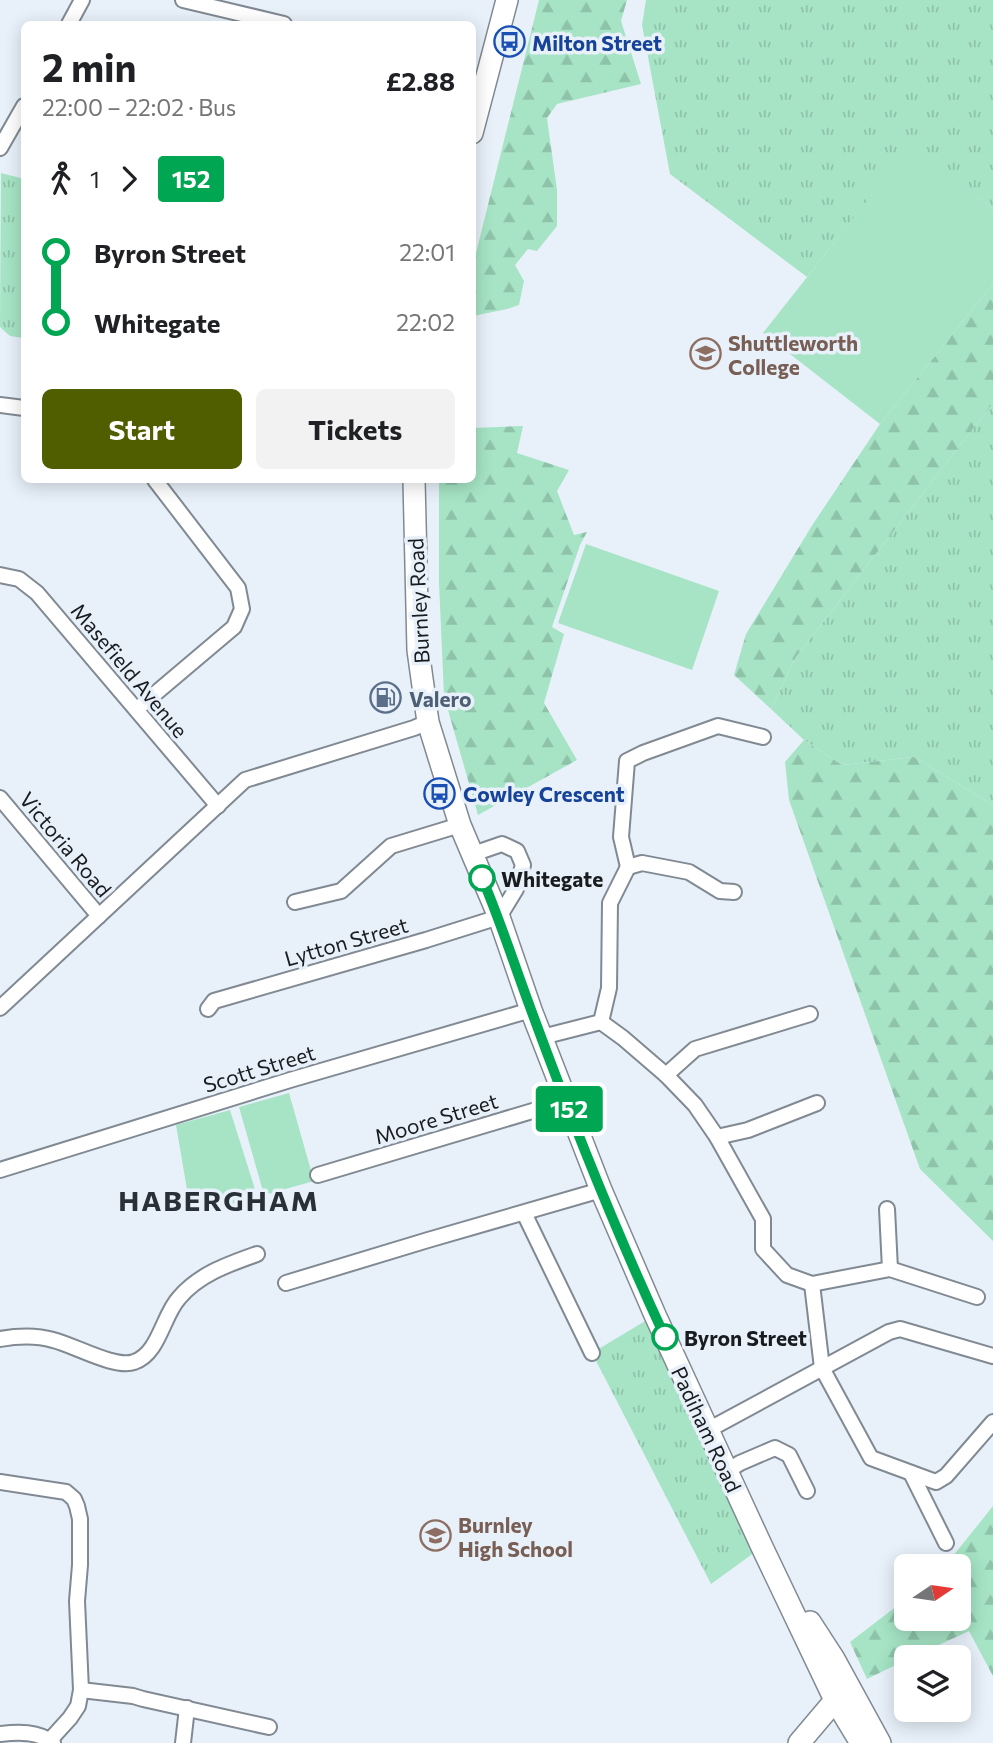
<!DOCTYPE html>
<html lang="en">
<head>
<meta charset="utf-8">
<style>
	body { margin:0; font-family:Commissioner,sans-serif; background:#f2f2f2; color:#202124; height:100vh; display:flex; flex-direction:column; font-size:26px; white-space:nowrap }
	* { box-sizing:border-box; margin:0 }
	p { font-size:23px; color:#757577 }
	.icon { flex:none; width:38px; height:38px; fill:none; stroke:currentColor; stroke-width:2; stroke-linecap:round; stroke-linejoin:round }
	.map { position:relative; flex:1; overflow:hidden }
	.details { position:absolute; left:21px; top:21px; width:455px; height:462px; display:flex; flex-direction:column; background:#fff; border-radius:10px; box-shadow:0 4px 18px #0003 }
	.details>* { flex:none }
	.badge { padding:0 14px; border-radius:5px; font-size:24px; line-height:46px }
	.needle { width:46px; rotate:77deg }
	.fabs { position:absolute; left:894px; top:1554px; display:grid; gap:14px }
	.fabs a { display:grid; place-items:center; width:77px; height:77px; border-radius:10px; background:#fff; box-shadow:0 4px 18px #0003; font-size:35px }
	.map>.badge { position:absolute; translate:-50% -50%; box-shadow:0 0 0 4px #fff }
	.legs { display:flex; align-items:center; gap:10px; height:77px; padding:0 21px; font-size:23px }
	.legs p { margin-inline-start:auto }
	.summary { display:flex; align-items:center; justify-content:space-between; height:119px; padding:0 21px }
	h1 { font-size:38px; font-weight:700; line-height:52px }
	.cta { display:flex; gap:14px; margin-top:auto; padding:14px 21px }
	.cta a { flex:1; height:80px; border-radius:10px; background:#505e00; color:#fff; font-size:28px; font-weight:700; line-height:80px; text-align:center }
	.cta a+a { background:#f2f2f2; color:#202124 }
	ul { padding:0 21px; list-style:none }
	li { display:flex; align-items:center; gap:24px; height:70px; font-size:26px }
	li i { display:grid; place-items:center; width:10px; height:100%; margin:0 9px; background:currentColor }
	li i::after { content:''; width:18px; height:18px; margin:-9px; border:5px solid; border-radius:50%; background:#fff }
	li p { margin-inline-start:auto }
	li:first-child i { background:linear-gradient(#0000 50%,currentColor 0) }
	li:last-child i { background:linear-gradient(currentColor 50%,#0000 0) }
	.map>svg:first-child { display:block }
	.grass { fill:url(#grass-tufts) }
	.forest { fill:url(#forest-firs) }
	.garden { fill:#a6e4c5 }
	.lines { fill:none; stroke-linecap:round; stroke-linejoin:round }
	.minor-casing { stroke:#818992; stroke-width:18 }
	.primary-casing { stroke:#818992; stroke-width:24 }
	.minor { stroke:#fff; stroke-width:14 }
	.primary { stroke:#fff; stroke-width:21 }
	.line-1-casing { stroke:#fff; stroke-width:16 }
	.line-1 { stroke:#00a651; stroke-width:10 }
	.stop-1-dot { fill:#fff; stroke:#00a651; stroke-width:3.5 }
	.labels { text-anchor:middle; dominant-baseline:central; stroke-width:7; stroke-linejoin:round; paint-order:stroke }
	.transit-label { font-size:21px; font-weight:bold; fill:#164399; stroke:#e8f1fa; text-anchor:start }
	.education-label { font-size:21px; font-weight:bold; fill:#785e54; stroke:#e8f1fa; text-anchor:start }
	.street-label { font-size:21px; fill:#191c1f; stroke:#e8f1fa }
	.service-label { font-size:21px; font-weight:bold; fill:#4e5e75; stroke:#e8f1fa; text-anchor:start }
	.stop-label { font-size:21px; font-weight:bold; fill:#191c1f; stroke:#e8f1fa; text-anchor:start }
	.district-label { font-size:28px; font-weight:bold; letter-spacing:2px; fill:#293037; stroke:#e8f1fa }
</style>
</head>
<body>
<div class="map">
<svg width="993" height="1743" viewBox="0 0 993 1743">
	<defs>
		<pattern id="grass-tufts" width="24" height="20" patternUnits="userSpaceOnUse" patternTransform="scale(1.75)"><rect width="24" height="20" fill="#a6e4c5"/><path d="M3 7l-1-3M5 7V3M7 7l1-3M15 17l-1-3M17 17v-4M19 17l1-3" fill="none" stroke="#8ec3a9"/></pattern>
		<pattern id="forest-firs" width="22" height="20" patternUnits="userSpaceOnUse" patternTransform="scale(1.75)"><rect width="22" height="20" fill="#a6e4c5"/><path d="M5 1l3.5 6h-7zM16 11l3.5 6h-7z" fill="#8ec3a9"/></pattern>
	</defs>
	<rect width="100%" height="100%" fill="#e8f1fa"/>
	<g class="grass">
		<polygon points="646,0 993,0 993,209 912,145 807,277 670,174 642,25"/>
		<polygon points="1,173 24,179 24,338 10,336 0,327"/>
		<polygon points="993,403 993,805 914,757 842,765 804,740 771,709 796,657"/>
		<polygon points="655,1315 762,1547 711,1584 592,1353"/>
	</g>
	<g class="forest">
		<polygon points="539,0 627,0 621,21 641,84 557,104 547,118 557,190 557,226 537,251 528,249 515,265 524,281 519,305 507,309 473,316 473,265"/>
		<polygon points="993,284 993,403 796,657 771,709 734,675 746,634 813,524 880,424"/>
		<polygon points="523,426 517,453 569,470 557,491 574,535 587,532 580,545 552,627 564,634 544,703 577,760 478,815 444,696 439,583 439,480 472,480 473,428"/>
		<polygon points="804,740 842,765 914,757 993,805 993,1241 920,1169 789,800 785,762"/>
		<polygon points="993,1506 993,1676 969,1631 913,1657 906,1657 906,1660 867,1679 850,1642 906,1599 906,1619 959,1619 959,1566 945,1566"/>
	</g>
	<g class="garden">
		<polygon points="912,144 993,209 993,284 880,424 763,333"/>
		<polygon points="586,544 719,591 692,670 558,623"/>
		<polygon points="289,1093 314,1181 264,1195 239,1107"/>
		<polygon points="230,1110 254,1186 257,1202 250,1210 191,1213 176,1125"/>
	</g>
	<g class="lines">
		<defs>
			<g id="minor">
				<polyline points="183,0 284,24"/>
				<polyline points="69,24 82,0"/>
				<polyline points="0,148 24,106"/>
				<polyline points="0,405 24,408"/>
				<polyline points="0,575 19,579 37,593 218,806"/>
				<polyline points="137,709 234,627 242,609 238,588 155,480"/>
				<polyline points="0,798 99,916"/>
				<polyline points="628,867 621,837 627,761 643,753 718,726 763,737"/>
				<polyline points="628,867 642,863 689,872 720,891 734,892"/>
				<polyline points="295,902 341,891 391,846 460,825"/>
				<polyline points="0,1008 245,780 414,728 428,722"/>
				<polyline points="208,1009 214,1001 426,940 499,917 516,889 523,865 517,851 502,844 473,854"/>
				<polyline points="601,1022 609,988 610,903 628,867"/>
				<polyline points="542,1037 601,1022 623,1038 666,1075 695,1105 717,1137 763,1219 763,1249 787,1275 812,1284 890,1269 977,1297"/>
				<polyline points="666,1075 695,1049 810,1014"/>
				<polyline points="717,1137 748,1130 817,1103"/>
				<polyline points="0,1170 290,1080 531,1010"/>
				<polyline points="318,1175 566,1101"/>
				<polyline points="887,1209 890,1269"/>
				<polyline points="524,1213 592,1353"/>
				<polyline points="286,1283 428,1240 601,1190"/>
				<polyline points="812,1284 822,1368 871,1458 936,1482 946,1476 993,1422"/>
				<path d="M0 1339C17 1336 36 1335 53 1340 74 1345 115 1369 134 1362 159 1354 163 1315 179 1298 199 1274 229 1264 257 1254"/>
				<polyline points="708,1430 889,1332 900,1329 993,1356"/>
				<polyline points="727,1471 740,1463 775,1448 789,1455 807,1491"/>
				<polyline points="911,1473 946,1543"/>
				<polyline points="0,1482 66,1492 74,1499 77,1506 80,1519 80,1565 77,1601 81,1690 78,1706 70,1718 50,1740"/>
				<polyline points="81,1690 133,1696 143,1699 269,1727"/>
				<path d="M0 1734C18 1732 38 1731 53 1743"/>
				<polyline points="183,1743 187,1708"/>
			</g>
			<g id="primary">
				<polyline points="472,133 507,0"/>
				<polyline points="414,480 418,650 428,722 460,825 499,917 531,1010 601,1190 655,1315 762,1547 835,1700 861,1743"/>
				<polyline points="810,1622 834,1659 880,1743"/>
				<polyline points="799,1743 843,1691"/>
			</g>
		</defs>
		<use href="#minor" class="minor-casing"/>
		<use href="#primary" class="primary-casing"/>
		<use href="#minor" class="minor"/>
		<use href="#primary" class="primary"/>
	</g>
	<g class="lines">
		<defs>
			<path id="line-1" d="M482 878C500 920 514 964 530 1007 571 1119 615 1230 665 1337"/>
		</defs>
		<use href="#line-1" class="line-1-casing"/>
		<use href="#line-1" class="line-1"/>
	</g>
	<defs>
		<symbol id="bus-ring" viewBox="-11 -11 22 22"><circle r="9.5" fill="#e8f1fa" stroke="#1a4fb4" stroke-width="1.5"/><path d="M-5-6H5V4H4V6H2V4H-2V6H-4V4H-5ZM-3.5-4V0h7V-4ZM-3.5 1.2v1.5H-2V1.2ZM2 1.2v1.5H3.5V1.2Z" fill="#1a4fb4"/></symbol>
		<symbol id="school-ring" viewBox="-11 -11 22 22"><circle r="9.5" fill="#e8f1fa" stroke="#8d6e63" stroke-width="1.5"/><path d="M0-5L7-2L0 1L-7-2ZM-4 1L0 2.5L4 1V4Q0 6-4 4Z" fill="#8d6e63"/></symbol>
		<symbol id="fuel-ring" viewBox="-11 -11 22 22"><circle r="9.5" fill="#e8f1fa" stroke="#5c6f8a" stroke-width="1.5"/><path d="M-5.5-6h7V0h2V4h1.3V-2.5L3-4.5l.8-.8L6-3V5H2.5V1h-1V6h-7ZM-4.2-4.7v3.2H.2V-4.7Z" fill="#5c6f8a"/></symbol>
	</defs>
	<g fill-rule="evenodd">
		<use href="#bus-ring" x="492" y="24" width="35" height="35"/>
		<use href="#school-ring" x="688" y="336" width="35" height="35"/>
		<use href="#fuel-ring" x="368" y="680" width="35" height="35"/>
		<use href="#bus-ring" x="422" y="776" width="35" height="35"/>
		<use href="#school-ring" x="418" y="1518" width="35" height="35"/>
	</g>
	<g class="stop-1-dot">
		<circle cx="482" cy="878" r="12"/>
		<circle cx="665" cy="1337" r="12"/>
	</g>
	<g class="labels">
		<g class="transit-label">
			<text x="532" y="42">Milton Street</text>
			<text x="463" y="793">Cowley Crescent</text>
		</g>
		<g class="education-label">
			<text x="728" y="342">Shuttleworth<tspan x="728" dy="24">College</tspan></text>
			<text x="458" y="1524">Burnley<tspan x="458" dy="24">High School</tspan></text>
		</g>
		<g class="street-label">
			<text transform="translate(418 601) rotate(-93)">Burnley Road</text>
			<text transform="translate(130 670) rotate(50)">Masefield Avenue</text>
			<text transform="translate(66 844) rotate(50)">Victoria Road</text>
			<text transform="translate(346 941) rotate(-16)">Lytton Street</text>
			<text transform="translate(259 1068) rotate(-17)">Scott Street</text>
			<text transform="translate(436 1118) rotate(-17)">Moore Street</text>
			<text transform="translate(707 1429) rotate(65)">Padiham Road</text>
		</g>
		<g class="service-label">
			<text x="409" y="698">Valero</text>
		</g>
		<g class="stop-label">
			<text x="501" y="878">Whitegate</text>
			<text x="684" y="1337">Byron Street</text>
		</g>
		<g class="district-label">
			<text x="219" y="1200">HABERGHAM</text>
		</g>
	</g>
</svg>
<div class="fabs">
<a><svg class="needle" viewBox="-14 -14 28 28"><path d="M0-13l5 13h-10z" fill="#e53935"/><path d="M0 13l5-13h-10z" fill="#757577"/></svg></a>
<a><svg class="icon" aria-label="layers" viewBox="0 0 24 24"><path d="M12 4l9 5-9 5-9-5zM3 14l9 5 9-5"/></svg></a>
</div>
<b class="badge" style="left:569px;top:1109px;background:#00a651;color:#fff">152</b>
<section class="details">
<div class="summary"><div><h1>2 min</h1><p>22:00 – 22:02 · Bus</p></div><b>£2.88</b></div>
<div class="legs"><svg class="icon" aria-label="walk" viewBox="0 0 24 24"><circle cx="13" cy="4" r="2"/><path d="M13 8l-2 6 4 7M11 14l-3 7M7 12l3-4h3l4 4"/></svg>1<svg class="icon" aria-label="forward" viewBox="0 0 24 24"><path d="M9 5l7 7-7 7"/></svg><b class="badge" style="background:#00a651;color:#fff">152</b></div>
<ul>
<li><i style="color:#00a651"></i><b>Byron Street</b><p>22:01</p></li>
<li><i style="color:#00a651"></i><b>Whitegate</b><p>22:02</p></li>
</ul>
<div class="cta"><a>Start</a><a>Tickets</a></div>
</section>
</div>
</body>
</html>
